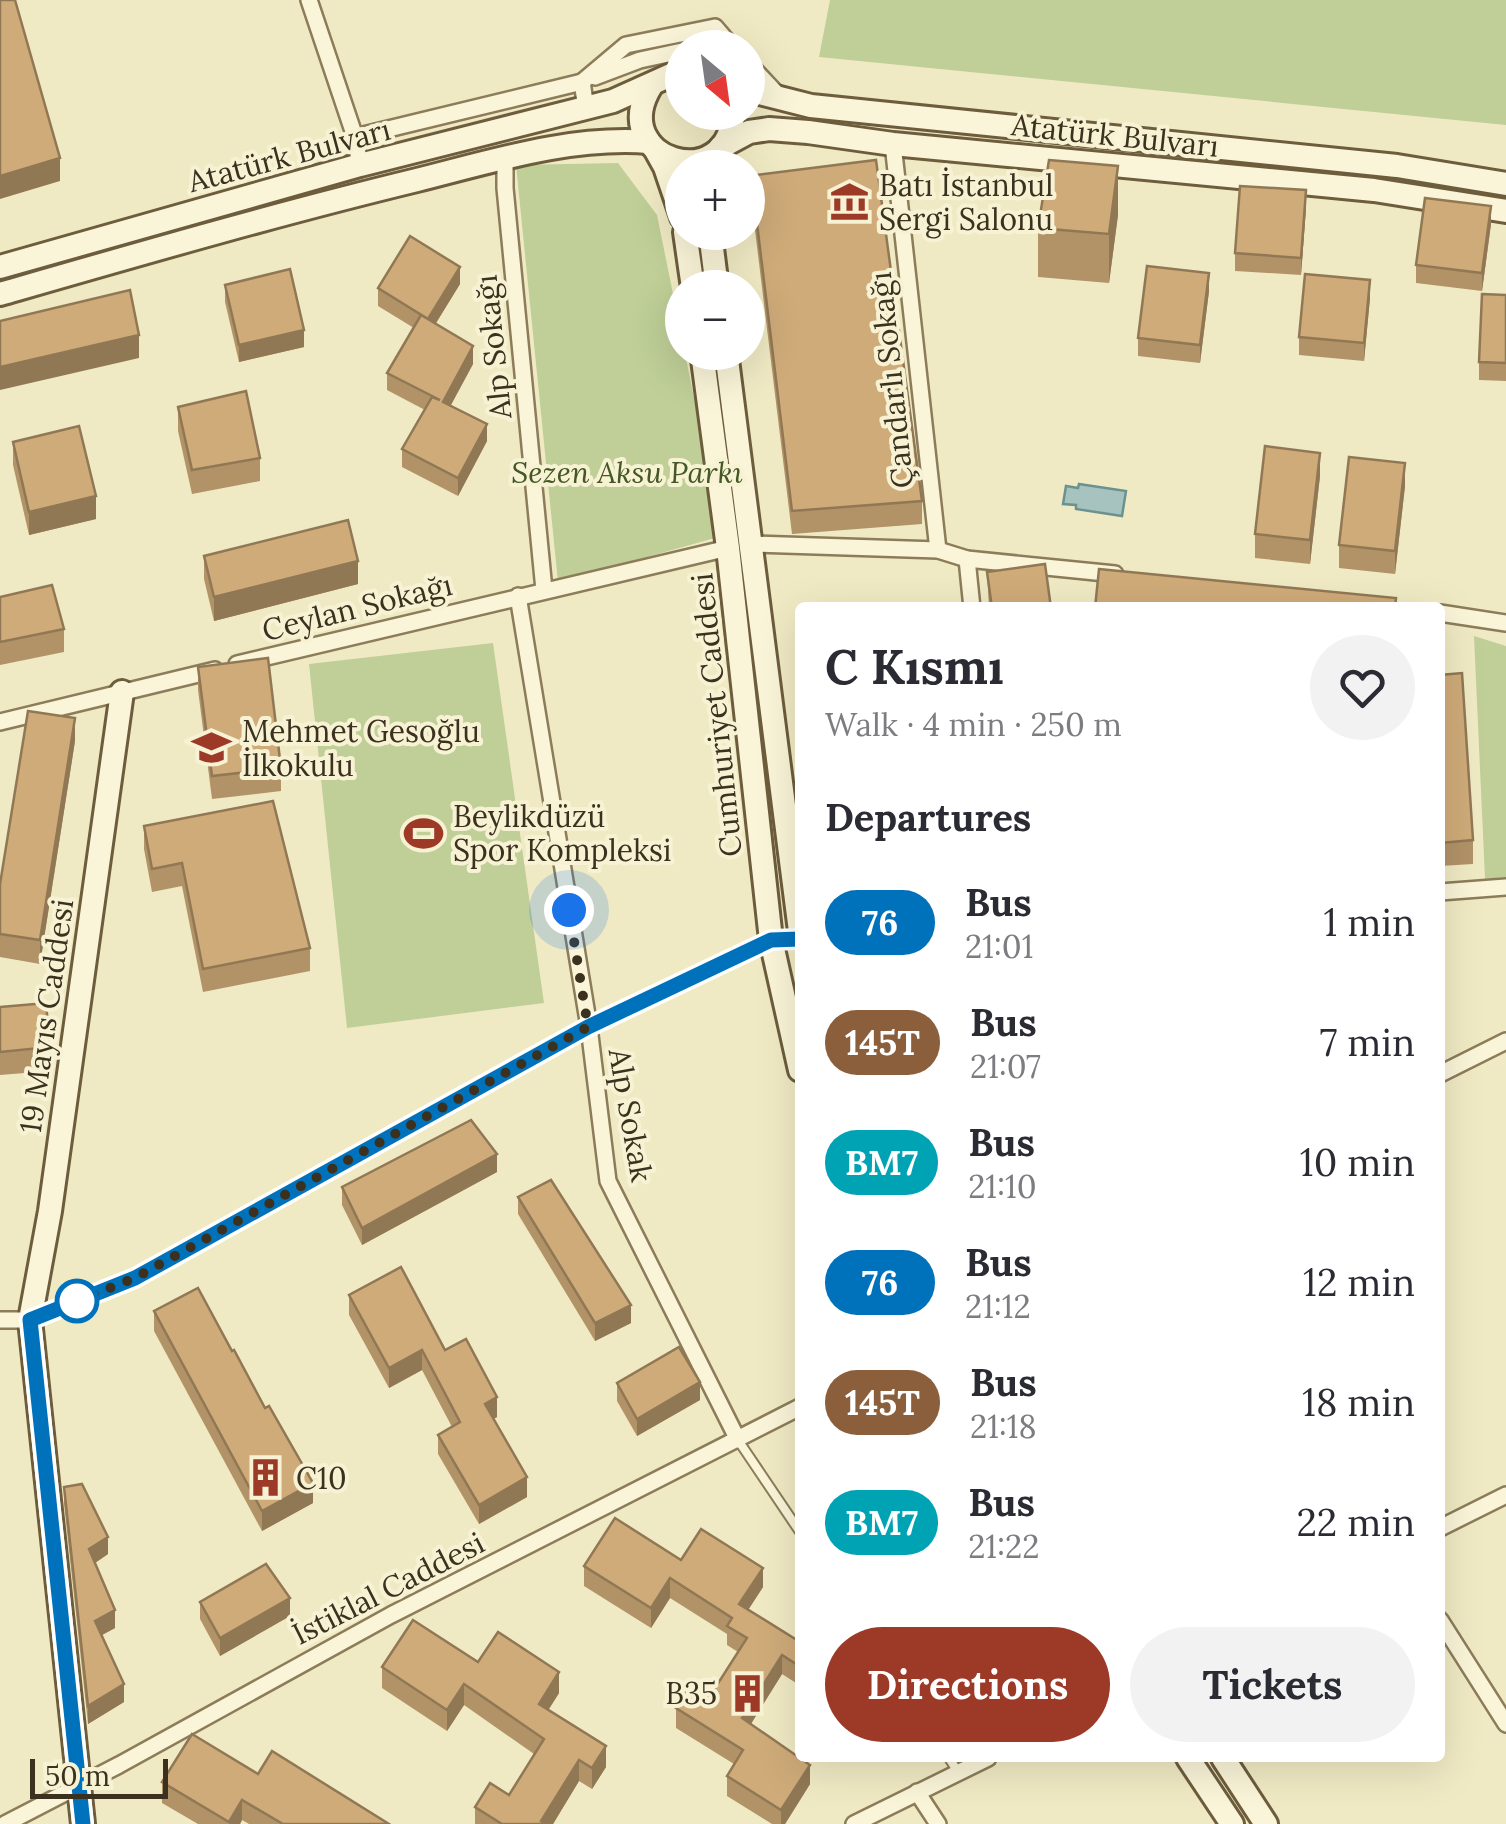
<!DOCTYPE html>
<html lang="en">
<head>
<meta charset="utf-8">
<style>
	body { margin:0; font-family:Lora,serif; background:#f2f2f3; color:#2b2b33; height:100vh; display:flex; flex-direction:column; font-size:38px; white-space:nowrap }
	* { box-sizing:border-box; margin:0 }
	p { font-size:32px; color:#7c7c81 }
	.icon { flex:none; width:55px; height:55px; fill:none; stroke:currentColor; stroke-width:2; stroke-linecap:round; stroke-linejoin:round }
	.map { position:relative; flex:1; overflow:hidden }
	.drawer { position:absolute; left:795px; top:602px; width:650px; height:1160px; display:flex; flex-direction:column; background:#fff; border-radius:10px; box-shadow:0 10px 40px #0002 }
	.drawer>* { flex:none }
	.badge { padding:0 20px; border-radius:32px; font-size:35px; line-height:65px }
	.needle { width:65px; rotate:151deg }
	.buttons { position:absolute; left:665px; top:30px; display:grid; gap:20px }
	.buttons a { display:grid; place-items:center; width:100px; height:100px; border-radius:50%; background:#fff; box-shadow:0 10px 40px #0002; font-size:50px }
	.scale { position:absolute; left:30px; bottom:25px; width:138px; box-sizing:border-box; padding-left:10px; border:5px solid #3b311e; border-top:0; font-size:28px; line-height:35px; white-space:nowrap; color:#3b311e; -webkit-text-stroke:8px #f7f2d4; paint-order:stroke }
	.you { position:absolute; width:50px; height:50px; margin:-25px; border:8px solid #fff; border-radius:50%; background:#1a73e8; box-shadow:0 0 0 15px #1a73e833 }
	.map>.badge { position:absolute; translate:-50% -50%; box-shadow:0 0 0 5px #fff }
	h2 { padding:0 30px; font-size:38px; line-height:90px }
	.round { display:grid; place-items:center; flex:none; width:105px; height:105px; border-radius:52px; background:#f2f2f3 }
	.headline { display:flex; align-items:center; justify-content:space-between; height:170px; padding:0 30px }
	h1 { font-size:48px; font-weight:800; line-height:75px }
	.cta { display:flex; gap:20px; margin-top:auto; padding:20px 30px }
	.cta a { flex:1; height:115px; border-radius:60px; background:#9d3927; color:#fff; font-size:40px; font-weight:800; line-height:115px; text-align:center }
	.cta a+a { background:#f2f2f3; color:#2b2b33 }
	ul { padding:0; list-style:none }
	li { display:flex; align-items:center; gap:30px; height:120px; padding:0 30px }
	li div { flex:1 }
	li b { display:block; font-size:38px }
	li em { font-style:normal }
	li .badge { min-width:110px; font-weight:700; text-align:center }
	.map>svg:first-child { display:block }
	.green { fill:#bfcf97 }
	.water { fill:#a6c3bf; stroke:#6c928f; stroke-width:2.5 }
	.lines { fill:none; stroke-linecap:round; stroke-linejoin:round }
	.lane-casing { stroke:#8c7c5a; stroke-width:12 }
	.street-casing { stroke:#8c7c5a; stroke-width:20 }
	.secondary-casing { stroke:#6d5d3d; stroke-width:28 }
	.lane { stroke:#faf5d8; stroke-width:8 }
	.street { stroke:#faf5d8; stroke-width:15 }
	.secondary { stroke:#faf5d8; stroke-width:22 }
	.wall { fill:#b29368 }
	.shaded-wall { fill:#917855 }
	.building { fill:#cfab79; stroke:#917855; stroke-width:2.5 }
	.line-casing { stroke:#fff; stroke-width:22 }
	.line { stroke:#0072bc; stroke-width:15 }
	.walk { stroke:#3b311e; stroke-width:10; stroke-dasharray:0 18 }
	.stop-dot { fill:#fff; stroke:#0072bc; stroke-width:5 }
	.labels { text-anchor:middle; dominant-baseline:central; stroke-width:8; stroke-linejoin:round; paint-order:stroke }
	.street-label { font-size:30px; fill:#3b311e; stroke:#f7f2d4 }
	.poi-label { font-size:30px; fill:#3b311e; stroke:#f7f2d4; text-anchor:start }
	.park-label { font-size:30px; font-style:italic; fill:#435824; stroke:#f7f2d4 }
</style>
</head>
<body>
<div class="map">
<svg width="1506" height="1824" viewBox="0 0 1506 1824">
	<rect width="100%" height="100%" fill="#f0eac4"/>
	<g class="green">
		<polygon points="830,0 1506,0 1506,125 819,57"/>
		<polygon points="618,163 657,215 722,536 558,582 516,165"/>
		<polygon points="1474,636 1506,646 1506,877 1485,879"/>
		<polygon points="493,643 544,1003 347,1028 309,664"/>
	</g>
	<polygon class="water" points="1079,484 1126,491 1122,516 1076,509 1076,505 1063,504 1066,486 1078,488"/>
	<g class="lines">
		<defs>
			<g id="lane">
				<polyline points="738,1440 800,1532"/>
				<polyline points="949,1758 958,1772"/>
			</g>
			<g id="street">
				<polyline points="309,0 355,137 360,165"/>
				<polyline points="748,63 778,95"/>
				<polyline points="595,77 640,60 682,51"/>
				<polyline points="582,82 626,45 715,27 733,48"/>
				<polyline points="355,137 582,82 586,108"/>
				<polyline points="893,144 938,550"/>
				<polyline points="505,158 505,188 544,590"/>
				<polyline points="751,544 938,550 967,559 1115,574"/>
				<polyline points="967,559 972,608"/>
				<polyline points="518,596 589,1027 608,1181 738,1440"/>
				<polyline points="1440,613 1506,623"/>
				<polyline points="237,664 728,548"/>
				<polyline points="0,722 215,670"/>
				<polyline points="1440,892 1506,887"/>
				<polyline points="1440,1074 1506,1041"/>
				<polyline points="0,1320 30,1320 135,1278 589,1027 771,940"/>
				<polyline points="1440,1528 1506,1495"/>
				<polyline points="1440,1620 1506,1724"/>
				<polyline points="917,1792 938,1824"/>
				<polyline points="5,1824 119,1765 391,1615 800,1407"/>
				<polyline points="854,1824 988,1758"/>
			</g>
			<g id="secondary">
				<path d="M651 86C605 161 731 197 733 112"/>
				<polyline points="748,90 811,106 1397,166 1506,184"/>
				<polyline points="721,147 749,132 769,129 808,132 893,144 1374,190 1506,211"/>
				<polyline points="655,149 665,167 682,217"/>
				<polyline points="685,232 693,288"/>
				<polyline points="710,232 717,288"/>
				<polyline points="0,267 360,165 613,101 682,70"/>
				<path d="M0 294C139 254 277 214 417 180 493 161 570 136 649 142"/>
				<polyline points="702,352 728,548 771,940 800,1070"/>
				<polyline points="726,352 800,931"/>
				<polyline points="1188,1758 1232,1824"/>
				<polyline points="1223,1758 1266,1824"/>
				<polyline points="83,1824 30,1320 50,1211 122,692"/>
			</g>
		</defs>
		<use href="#lane" class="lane-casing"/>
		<use href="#street" class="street-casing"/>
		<use href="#secondary" class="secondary-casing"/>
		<use href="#lane" class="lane"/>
		<use href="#street" class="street"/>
		<use href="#secondary" class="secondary"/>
	</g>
	<g class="wall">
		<polygon points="754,199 922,501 922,524 792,534 754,222"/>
		<polygon points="1306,208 1301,275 1235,271 1235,253"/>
		<polygon points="1118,215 1109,283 1038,277 1038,228"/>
		<polygon points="1491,224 1482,291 1416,283 1416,265"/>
		<polygon points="460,284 436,323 473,364 450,406 487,441 458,496 402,467 402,449 425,410 387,390 387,373 414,328 378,306 378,288"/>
		<polygon points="225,285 304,347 239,362 225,302"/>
		<polygon points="1209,291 1200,363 1138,356 1138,338"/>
		<polygon points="1506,295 1506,381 1479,380 1479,362"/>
		<polygon points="1370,298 1364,361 1299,355 1299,337"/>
		<polygon points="178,407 260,458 260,481 192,494 178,431"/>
		<polygon points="13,442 96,519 29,535 13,465"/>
		<polygon points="1320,476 1310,564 1255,558 1255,534"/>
		<polygon points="1405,486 1395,574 1339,568 1339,545"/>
		<polygon points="204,556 358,584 214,621 204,579"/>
		<polygon points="987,572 1051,608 989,608"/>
		<polygon points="0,597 64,629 64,652 0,665"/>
		<polygon points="198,667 281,768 281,791 212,799 198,690"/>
		<polygon points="1440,675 1473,840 1473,864 1440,866"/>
		<polygon points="75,741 40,964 0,957 0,884"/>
		<polygon points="144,826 310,948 310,971 203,992 182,886 152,892 144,849"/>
		<polygon points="0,1007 50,1047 50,1071 0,1075"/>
		<polygon points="497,1172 362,1245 342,1205 342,1187"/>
		<polygon points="518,1197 631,1323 595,1341 518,1214"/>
		<polygon points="349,1295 445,1350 497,1417 494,1419 527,1497 479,1524 438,1454 438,1435 452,1427 422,1370 389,1388 349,1315"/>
		<polygon points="154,1311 232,1351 313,1503 262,1531 154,1331"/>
		<polygon points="617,1383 700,1400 637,1436 617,1401"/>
		<polygon points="64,1487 108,1554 95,1563 115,1628 101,1635 124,1702 88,1724 64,1504"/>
		<polygon points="681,1560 763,1587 748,1610 800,1642 800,1677 796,1683 782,1674 751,1724 810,1784 785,1824 772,1824 727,1796 727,1776 734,1764 676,1728 676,1708 710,1696 738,1652 727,1645 727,1634 670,1598 651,1628 584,1586 584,1566"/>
		<polygon points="200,1602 290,1616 220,1656 200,1619"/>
		<polygon points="478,1662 559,1693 548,1710 606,1767 592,1789 579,1781 553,1824 475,1824 475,1807 509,1795 534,1754 464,1705 447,1731 382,1688 382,1667"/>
		<polygon points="258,1774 389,1824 249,1824 242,1820 240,1824 198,1824 162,1803 162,1782"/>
	</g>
	<g class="shaded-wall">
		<polygon points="60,158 60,181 0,199 0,176"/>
		<polygon points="1118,166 1118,215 1109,283 1109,234"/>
		<polygon points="1306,190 1306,208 1301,275 1301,258"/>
		<polygon points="1491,206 1491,224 1482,291 1482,273"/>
		<polygon points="460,267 460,284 428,336 428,319"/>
		<polygon points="1209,273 1209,291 1200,363 1200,345"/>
		<polygon points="1370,280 1370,298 1364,361 1364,343"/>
		<polygon points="304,330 304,347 239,362 239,345"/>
		<polygon points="139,335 139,358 0,390 0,367"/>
		<polygon points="473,346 473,364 443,420 443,402"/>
		<polygon points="487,424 487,441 458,496 458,478"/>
		<polygon points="1320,453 1320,476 1310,564 1310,540"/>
		<polygon points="1405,463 1405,486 1395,574 1395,551"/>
		<polygon points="96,496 96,519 29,535 29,512"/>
		<polygon points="358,561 358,584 214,621 214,597"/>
		<polygon points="75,718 75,741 40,964 40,940"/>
		<polygon points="497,1154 497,1172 362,1245 362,1228"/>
		<polygon points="631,1305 631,1323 595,1341 595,1323"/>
		<polygon points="422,1350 422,1370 389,1388 389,1368"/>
		<polygon points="700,1382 700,1400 637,1436 637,1419"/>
		<polygon points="497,1397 497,1417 485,1423 485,1404"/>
		<polygon points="527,1477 527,1497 479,1524 479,1505"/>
		<polygon points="313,1483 313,1503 262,1531 262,1511"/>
		<polygon points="108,1537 108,1554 89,1567 89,1549"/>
		<polygon points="763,1568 763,1587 739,1624 739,1604"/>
		<polygon points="670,1578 670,1598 651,1628 651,1608"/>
		<polygon points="290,1598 290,1616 220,1656 220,1638"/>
		<polygon points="115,1610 115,1628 95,1639 95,1621"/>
		<polygon points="782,1655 782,1674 742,1738 742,1718"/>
		<polygon points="800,1657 800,1677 796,1683 796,1664"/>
		<polygon points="559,1672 559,1693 539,1725 539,1704"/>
		<polygon points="124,1684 124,1702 88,1724 88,1706"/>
		<polygon points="464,1684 464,1705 447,1731 447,1710"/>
		<polygon points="606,1746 606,1767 592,1789 592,1768"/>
		<polygon points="579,1760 579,1781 553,1824 541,1824 541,1821"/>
		<polygon points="810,1765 810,1784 785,1824 781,1824 781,1810"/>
		<polygon points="242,1800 242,1820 240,1824 229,1824"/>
	</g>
	<g class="building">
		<polygon points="0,0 15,0 60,158 0,176"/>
		<polygon points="876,160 922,501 792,511 754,199 756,175"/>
		<polygon points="1049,160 1118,166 1109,234 1038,228"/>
		<polygon points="1240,186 1306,190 1301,258 1235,253"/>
		<polygon points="1425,198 1491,206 1482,273 1416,265"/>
		<polygon points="410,236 460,267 428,319 378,288"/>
		<polygon points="1147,266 1209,273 1200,345 1138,338"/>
		<polygon points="290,269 304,330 239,345 225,285"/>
		<polygon points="1305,274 1370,280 1364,343 1299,337"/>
		<polygon points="130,290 139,335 0,367 0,321"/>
		<polygon points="1482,294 1506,295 1506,363 1479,362"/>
		<polygon points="421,315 473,346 443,402 487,424 458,478 402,449 432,397 440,400 387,373"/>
		<polygon points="246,391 260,458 192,470 178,407"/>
		<polygon points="79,426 96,496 29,512 13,442"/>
		<polygon points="1265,446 1320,453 1310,540 1255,534"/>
		<polygon points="1349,457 1405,463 1395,551 1339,545"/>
		<polygon points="348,520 358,561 214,597 204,556"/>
		<polygon points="1045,564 1051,608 992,608 987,572"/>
		<polygon points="1099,569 1396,598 1395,608 1095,608"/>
		<polygon points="52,585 64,629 0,642 0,597"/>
		<polygon points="268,658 281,768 212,776 198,667"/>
		<polygon points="1462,673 1473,840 1440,843 1440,675"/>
		<polygon points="28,711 75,718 40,940 0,934 0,884"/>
		<polygon points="273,801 310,948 203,969 182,863 152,869 144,826"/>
		<polygon points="46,1003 50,1047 0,1052 0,1007"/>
		<polygon points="471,1120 497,1154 362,1228 342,1187"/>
		<polygon points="551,1180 631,1305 595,1323 518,1197"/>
		<polygon points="401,1267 445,1350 466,1339 497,1397 485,1404 527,1477 479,1505 438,1435 460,1422 422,1350 389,1368 349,1295"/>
		<polygon points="198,1288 232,1351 234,1350 265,1408 269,1406 313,1483 262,1511 154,1311"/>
		<polygon points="679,1347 700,1382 637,1419 617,1383"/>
		<polygon points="82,1484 108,1537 89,1549 115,1610 95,1621 124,1684 88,1706 64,1487"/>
		<polygon points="615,1518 681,1560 701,1529 763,1568 739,1604 800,1642 800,1657 796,1664 782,1655 742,1718 810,1765 781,1810 727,1776 743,1750 676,1708 691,1684 710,1696 747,1638 727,1626 732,1618 670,1578 651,1608 584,1566"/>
		<polygon points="266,1564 290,1598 220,1638 200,1602"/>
		<polygon points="413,1620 478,1662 498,1632 559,1672 539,1704 606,1746 592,1768 579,1760 541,1821 546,1824 502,1824 475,1807 490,1783 509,1795 544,1739 464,1684 447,1710 382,1667"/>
		<polygon points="192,1734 258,1774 272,1751 389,1824 283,1824 242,1800 229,1822 162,1782"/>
	</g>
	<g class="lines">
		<defs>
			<polyline id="line" points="83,1824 30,1320 135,1278 588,1027 771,940 800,939"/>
		</defs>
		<use href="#line" class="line-casing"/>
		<use href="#line" class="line"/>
		<polyline class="walk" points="77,1301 135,1278 588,1027 569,910"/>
	</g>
	<defs>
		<symbol id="museum-bare" viewBox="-9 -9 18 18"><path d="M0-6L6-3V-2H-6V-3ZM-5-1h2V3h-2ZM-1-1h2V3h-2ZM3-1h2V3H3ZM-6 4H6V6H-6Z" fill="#9d3927" stroke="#f7f2d4" stroke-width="2.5" paint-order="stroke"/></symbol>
		<symbol id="school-bare" viewBox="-9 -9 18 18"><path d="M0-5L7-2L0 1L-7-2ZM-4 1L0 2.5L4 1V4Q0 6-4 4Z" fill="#9d3927" stroke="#f7f2d4" stroke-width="2.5" paint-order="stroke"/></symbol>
		<symbol id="stadium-bare" viewBox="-9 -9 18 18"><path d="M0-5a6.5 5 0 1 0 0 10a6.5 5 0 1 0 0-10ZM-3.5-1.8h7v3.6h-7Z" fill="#9d3927" stroke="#f7f2d4" stroke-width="2.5" paint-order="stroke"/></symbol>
		<symbol id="building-bare" viewBox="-9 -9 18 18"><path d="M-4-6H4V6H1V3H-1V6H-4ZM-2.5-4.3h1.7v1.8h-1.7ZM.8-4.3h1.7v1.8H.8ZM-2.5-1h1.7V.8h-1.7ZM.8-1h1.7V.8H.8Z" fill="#9d3927" stroke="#f7f2d4" stroke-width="2.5" paint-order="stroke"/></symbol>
	</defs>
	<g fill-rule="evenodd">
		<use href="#museum-bare" x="822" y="174" width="55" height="55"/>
		<use href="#school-bare" x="184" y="720" width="55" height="55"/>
		<use href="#stadium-bare" x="396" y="806" width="55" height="55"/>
		<use href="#building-bare" x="238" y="1450" width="55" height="55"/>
		<use href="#building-bare" x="720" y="1666" width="55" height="55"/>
	</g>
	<circle class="stop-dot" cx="77" cy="1301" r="20"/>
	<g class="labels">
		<g class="street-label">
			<text transform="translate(1115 135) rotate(6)">Atatürk Bulvarı</text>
			<text transform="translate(289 155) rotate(-15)">Atatürk Bulvarı</text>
			<text transform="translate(493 347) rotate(-96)">Alp Sokağı</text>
			<text transform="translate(891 380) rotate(-96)">Çandarlı Sokağı</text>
			<text transform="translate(357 607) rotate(-14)">Ceylan Sokağı</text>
			<text transform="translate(716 715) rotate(-96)">Cumhuriyet Caddesi</text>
			<text transform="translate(46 1016) rotate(-82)">19 Mayıs Caddesi</text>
			<text transform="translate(631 1115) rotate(80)">Alp Sokak</text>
			<text transform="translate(388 1588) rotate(-27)">İstiklal Caddesi</text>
		</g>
		<g class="poi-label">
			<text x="879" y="185">Batı İstanbul<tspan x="879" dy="34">Sergi Salonu</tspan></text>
			<text x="242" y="731">Mehmet Gesoğlu<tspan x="242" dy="34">İlkokulu</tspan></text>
			<text x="453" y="816">Beylikdüzü<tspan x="453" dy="34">Spor Kompleksi</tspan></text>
			<text x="296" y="1478">C10</text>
			<text x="717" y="1693" text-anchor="end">B35</text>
		</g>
		<g class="park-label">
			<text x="627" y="472">Sezen Aksu Parkı</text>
		</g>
	</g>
</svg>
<div class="buttons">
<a><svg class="needle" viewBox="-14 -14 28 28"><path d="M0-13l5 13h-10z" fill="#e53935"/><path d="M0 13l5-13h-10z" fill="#7c7c81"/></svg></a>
<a>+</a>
<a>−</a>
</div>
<div class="scale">50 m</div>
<div class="you" style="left:569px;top:910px"></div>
<section class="drawer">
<div class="headline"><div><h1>C Kısmı</h1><p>Walk · 4 min · 250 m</p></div><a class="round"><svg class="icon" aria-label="heart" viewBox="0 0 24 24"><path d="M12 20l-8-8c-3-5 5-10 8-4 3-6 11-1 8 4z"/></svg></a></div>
<h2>Departures</h2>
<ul>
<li><span class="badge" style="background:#0072bc;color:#fff">76</span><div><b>Bus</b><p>21:01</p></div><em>1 min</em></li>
<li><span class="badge" style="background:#8b5e3c;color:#fff">145T</span><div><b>Bus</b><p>21:07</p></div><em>7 min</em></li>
<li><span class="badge" style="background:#00a3b4;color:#fff">BM7</span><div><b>Bus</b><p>21:10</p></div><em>10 min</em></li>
<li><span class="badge" style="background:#0072bc;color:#fff">76</span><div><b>Bus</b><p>21:12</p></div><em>12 min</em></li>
<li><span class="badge" style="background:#8b5e3c;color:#fff">145T</span><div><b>Bus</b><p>21:18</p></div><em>18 min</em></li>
<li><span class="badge" style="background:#00a3b4;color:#fff">BM7</span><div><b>Bus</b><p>21:22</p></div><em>22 min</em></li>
</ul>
<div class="cta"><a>Directions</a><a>Tickets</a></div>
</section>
</div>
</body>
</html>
